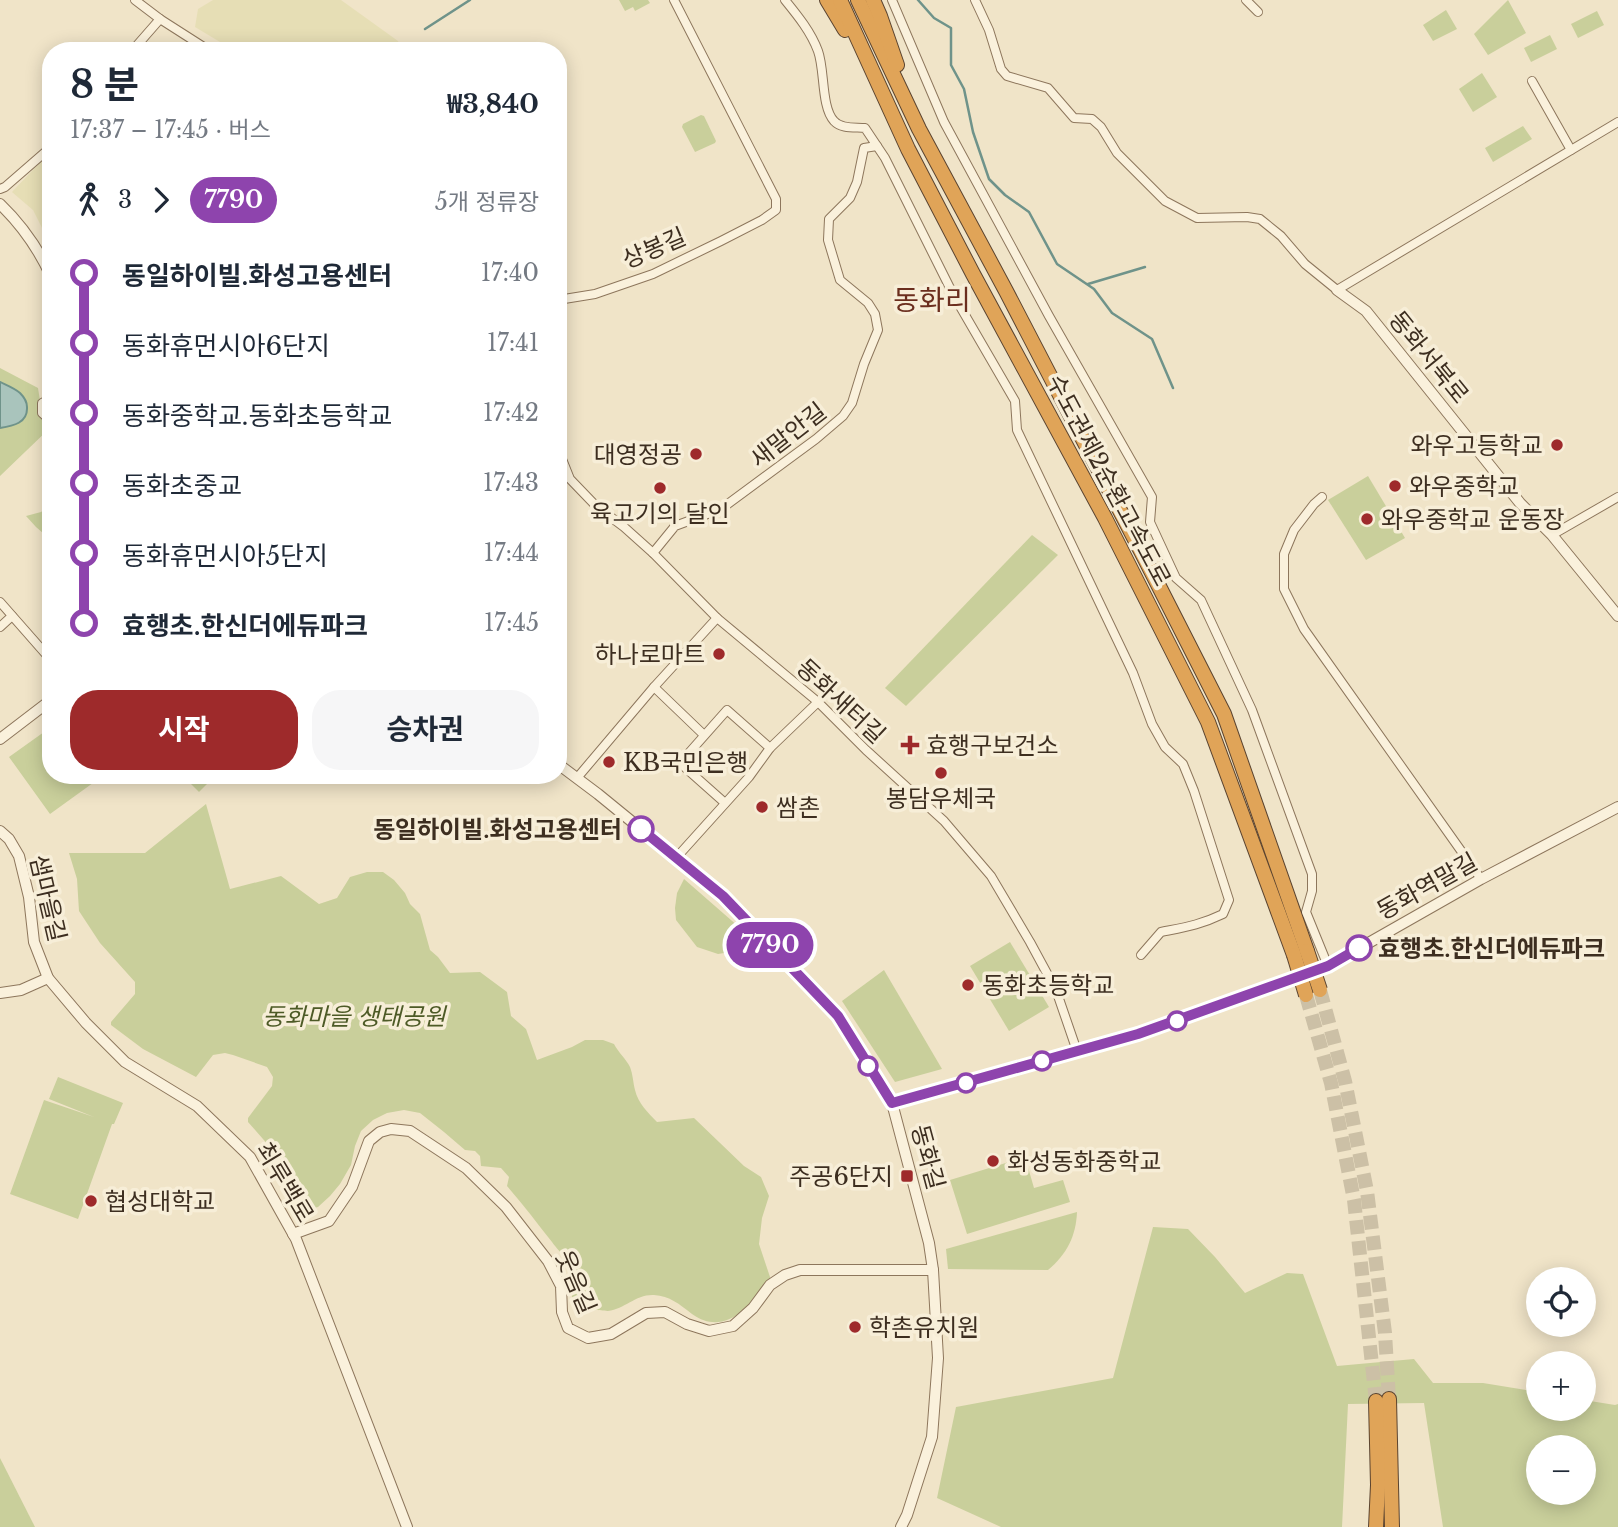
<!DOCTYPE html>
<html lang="ko">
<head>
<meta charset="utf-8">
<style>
	body { margin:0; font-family:"Libre Baskerville","Noto Sans KR",serif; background:#f6f6f7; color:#1f2937; height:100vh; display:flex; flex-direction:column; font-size:26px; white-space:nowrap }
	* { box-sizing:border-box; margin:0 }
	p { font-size:23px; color:#747a83 }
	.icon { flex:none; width:38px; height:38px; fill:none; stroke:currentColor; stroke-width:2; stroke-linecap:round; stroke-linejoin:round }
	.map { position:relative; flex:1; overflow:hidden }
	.panel { position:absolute; left:42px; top:42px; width:525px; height:742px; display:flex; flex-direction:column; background:#fff; border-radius:28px; box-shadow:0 4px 18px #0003 }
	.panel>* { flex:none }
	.badge { padding:0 14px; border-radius:23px; font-size:24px; line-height:46px }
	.buttons { position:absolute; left:1526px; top:1267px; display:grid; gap:14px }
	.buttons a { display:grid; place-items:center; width:70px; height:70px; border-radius:50%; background:#fff; box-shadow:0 4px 18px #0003; font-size:35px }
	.map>.badge { position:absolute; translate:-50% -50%; box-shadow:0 0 0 4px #fff }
	.legs { display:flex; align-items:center; gap:10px; height:77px; padding:0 28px; font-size:23px }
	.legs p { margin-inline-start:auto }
	.headline { display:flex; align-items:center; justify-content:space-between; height:119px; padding:0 28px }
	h1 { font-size:38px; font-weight:700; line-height:52px }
	.primary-button { display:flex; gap:14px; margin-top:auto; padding:14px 28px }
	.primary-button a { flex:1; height:80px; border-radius:28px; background:#9e2a2b; color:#fff; font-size:28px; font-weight:700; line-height:80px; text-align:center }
	.primary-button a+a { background:#f6f6f7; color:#1f2937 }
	ul { padding:0 28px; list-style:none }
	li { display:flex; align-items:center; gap:24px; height:70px; font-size:26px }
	li i { display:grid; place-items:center; width:10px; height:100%; margin:0 9px; background:currentColor }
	li i::after { content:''; width:18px; height:18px; margin:-9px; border:5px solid; border-radius:50%; background:#fff }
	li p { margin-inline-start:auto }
	li:first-child i { background:linear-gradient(#0000 50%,currentColor 0) }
	li:last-child i { background:linear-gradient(currentColor 50%,#0000 0) }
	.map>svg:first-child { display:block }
	.farmland { fill:#e6deb5 }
	.green { fill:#c9cf9b; fill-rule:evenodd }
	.water { fill:#a9c4bc; stroke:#6f938a; stroke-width:2 }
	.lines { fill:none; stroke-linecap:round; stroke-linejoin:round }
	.stream { stroke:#6f938a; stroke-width:2.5 }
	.motorway-tunnel { stroke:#ccc0a6; stroke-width:14; stroke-dasharray:14 7; stroke-linecap:butt }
	.minor-casing { stroke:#8d765c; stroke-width:10 }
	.tertiary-casing { stroke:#8d765c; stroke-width:12 }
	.motorway-casing { stroke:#5b4430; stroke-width:16 }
	.minor { stroke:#faf1dc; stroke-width:8 }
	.tertiary { stroke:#faf1dc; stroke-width:10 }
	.motorway { stroke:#e0a458; stroke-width:14 }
	.motorway-bridge-casing { stroke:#5b4430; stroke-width:16; stroke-linecap:butt }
	.motorway-bridge { stroke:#e0a458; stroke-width:14 }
	.line-1-casing { stroke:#fff; stroke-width:16 }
	.line-1 { stroke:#8e44ad; stroke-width:10 }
	.poi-dot { fill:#9e2a2b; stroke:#f7eed8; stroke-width:2.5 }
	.stop-1-dot { fill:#fff; stroke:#8e44ad; stroke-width:3.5 }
	.labels { text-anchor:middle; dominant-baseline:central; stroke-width:7; stroke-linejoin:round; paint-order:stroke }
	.street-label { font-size:24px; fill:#3d2e20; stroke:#f7eed8 }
	.poi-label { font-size:24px; fill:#3d2e20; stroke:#f7eed8; text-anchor:start }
	.stop-label { font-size:24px; font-weight:bold; fill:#3d2e20; stroke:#f7eed8; text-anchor:end }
	.park-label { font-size:24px; font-style:italic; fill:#4d5a26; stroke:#f7eed8 }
	.quarter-label { font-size:28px; fill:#6b2e1e; stroke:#f7eed8 }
</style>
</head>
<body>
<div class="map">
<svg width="1618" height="1527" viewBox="0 0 1618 1527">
	<rect width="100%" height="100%" fill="#f0e4c8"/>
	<g class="farmland">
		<polygon points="213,0 341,0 398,41 403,51 235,51 195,27 198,9"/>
		<polygon points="51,151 51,246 33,210 12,192"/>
	</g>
	<g class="green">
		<polygon points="619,0 648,0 650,3 635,11 633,7 625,11"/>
		<polygon points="1508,0 1526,33 1488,55 1474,34"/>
		<polygon points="1446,10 1457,29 1433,41 1423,25"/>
		<polygon points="1597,11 1604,25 1578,38 1571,24"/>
		<polygon points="1550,35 1557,49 1531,62 1524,48"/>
		<polygon points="1482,73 1497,97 1473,112 1459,89"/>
		<polygon points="701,115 704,116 716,141 715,143 695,152 682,127 683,124"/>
		<polygon points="1523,126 1532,139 1493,162 1485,148"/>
		<polygon points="0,368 38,388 42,413 51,421 51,427 0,476"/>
		<polygon points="1368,476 1405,538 1366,560 1328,500"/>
		<polygon points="51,505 51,540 36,527 26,516 41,512"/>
		<polygon points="1032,535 1058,555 906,706 885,688"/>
		<polygon points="51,727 51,775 104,775 50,814 9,757"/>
		<polygon points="182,775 216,775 199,792"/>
		<path d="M206 804 230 889 281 876 319 904 337 898 350 877 367 872H383L394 880 405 893 410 904 420 914 430 950 438 957 450 973 480 972 507 992 511 1016 526 1029 537 1060 572 1047 585 1040H603L614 1044C618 1052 626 1059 630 1067 633 1075 633 1082 635 1090 638 1103 648 1113 657 1122L694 1118 744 1166 761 1177 769 1196 762 1218 759 1244 771 1280C751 1304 726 1338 692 1314 679 1304 670 1296 654 1295 636 1294 625 1309 608 1311 607 1311 599 1310 597 1310 590 1310 583 1312 576 1313 569 1296 573 1277 565 1259 562 1253 556 1248 552 1242 537 1223 523 1204 507 1186L509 1177 501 1168 481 1166 480 1156 475 1151 465 1150 444 1132 420 1113 404 1110 387 1113 373 1120 361 1131 355 1146 351 1165 340 1184 330 1196 318 1207 302 1211 293 1185 277 1155 248 1122V1118L272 1086 273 1077 267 1067 233 1055 225 1053 213 1055 196 1077 143 1049 111 1025V1022L135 994V982L100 943 79 911 77 879 69 853H145Z"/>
		<polygon points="684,879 755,941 743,950 718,954 697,947 676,920 675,908 677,893"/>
		<polygon points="1010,942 1049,1007 1009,1031 970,966"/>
		<polygon points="884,970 942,1069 895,1082 842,1001"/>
		<polygon points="58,1077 123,1103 114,1124 112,1124 78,1219 10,1194 44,1100 94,1117 49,1099"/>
		<polygon points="1025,1157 1034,1188 1063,1180 1070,1202 967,1234 950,1180"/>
		<path d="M1077 1212C1076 1236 1067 1254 1048 1270L948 1269 946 1249Z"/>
		<path d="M1153 1227 1188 1229 1215 1257 1245 1293 1287 1273 1303 1274 1337 1366 1414 1359 1433 1383H1483L1538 1392V1409H1584V1400L1615 1405 1618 1404V1527H1443L1424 1403 1348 1404 1342 1527H1001L937 1498 956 1407 1113 1378ZM1538 1447H1584V1493H1538Z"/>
		<polygon points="0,1458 35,1527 0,1527"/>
	</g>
	<path class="water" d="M0 382C6 385 14 388 20 393 24 397 27 401 27 407 28 423 13 426 0 428Z"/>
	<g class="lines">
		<g class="stream">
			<polyline points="918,0 934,18 951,28 951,65 964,89 973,132 989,179 1005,195 1029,212 1057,264 1094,289 1112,313 1152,339 1173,388"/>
			<polyline points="425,29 470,0"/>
			<polyline points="1088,284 1145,267"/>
			<polyline points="48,374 51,339"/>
		</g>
		<g class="motorway-tunnel">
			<polyline points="1320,990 1345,1081 1367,1191 1385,1333 1389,1399"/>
			<polyline points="1306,995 1331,1083 1354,1200 1376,1401"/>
		</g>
		<defs>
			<g id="minor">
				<polyline points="135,0 160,19 210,51"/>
				<polyline points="892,0 944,122 1049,316 1152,497 1150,522 1176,578 1201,600 1252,710 1312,874 1312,891 1306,912 1328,966"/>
				<polyline points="975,0 989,30 1001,69 1007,76 1048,88 1074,118 1092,119 1101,127 1117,153 1165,201 1197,218 1247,217 1260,219 1281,236 1305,264 1337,290 1618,122"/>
				<polyline points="1246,0 1258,12"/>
				<polyline points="132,51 160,19"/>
				<polyline points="1532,81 1571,150"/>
				<path d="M877 146 885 158 954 296 1015 401 1017 430 1133 673 1152 724 1165 747 1183 764 1194 791 1229 900 1223 914C1200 925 1186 927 1161 932L1141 955"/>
				<polyline points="0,189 5,187 51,147"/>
				<polyline points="558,300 595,294 653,274 721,241 762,220 776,210 776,199 674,0"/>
				<polyline points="51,398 42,403 42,413 51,421"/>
				<polyline points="558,449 570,479 596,506 624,527 653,553 717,618 818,702 866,750 944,821 991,876 1030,942 1056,990 1077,1051"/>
				<polyline points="1322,497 1314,504 1294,530 1284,554 1284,589 1304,629 1481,879"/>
				<polyline points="1552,535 1618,497"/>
				<path d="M653 553 675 526 721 509 816 439 843 416 852 403 864 364 878 330 875 314 868 303 840 280 828 240 829 219 850 198 857 182 864 148 877 146 865 128C855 127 841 129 834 121 821 107 825 70 818 51 811 32 798 16 785 0"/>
				<polyline points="0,602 51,660"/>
				<polyline points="0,627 12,616"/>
				<polyline points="654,687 704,735"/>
				<polyline points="577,778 654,687 717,618"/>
				<polyline points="725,803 680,763 727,710 770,748"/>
				<polyline points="676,858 749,777 770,748 818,702"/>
			</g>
			<g id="tertiary">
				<path d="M0 204C22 225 38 248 51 276"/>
				<polyline points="1337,290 1366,311 1520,503 1552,535 1618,616"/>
				<polyline points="0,739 51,700"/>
				<polyline points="558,764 598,794 723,896 838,1016 892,1103 929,1243 933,1270 938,1358 932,1437 907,1515 901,1527"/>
				<polyline points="0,831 9,839 19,856 29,897 34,942 48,978 86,1023 125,1062 197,1106 250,1157 296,1239 407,1527"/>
				<polyline points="0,993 21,990 48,978"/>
				<polyline points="892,1103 1138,1034 1328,966 1481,879 1618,807"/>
				<polyline points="293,1234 329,1221 352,1187 369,1141 380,1132 391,1129 410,1131 466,1168 506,1207 548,1261 561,1286 562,1312 568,1328 588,1338 611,1334 646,1313 665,1312 687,1324 709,1331 733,1326 753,1308 770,1285 785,1275 800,1270 933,1270"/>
			</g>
			<g id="motorway">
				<polyline points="827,0 845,30"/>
				<polyline points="840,0 908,149 973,274 1105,518 1208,722 1294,955"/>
				<polyline points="858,0 919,129 1006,291 1141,551 1224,714 1307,951"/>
				<polyline points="873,0 880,16 897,65"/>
				<polyline points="1389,1399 1392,1527"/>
				<polyline points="1376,1401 1378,1485 1376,1527"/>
			</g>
		</defs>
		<use href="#minor" class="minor-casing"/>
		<use href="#tertiary" class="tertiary-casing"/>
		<use href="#motorway" class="motorway-casing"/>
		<use href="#minor" class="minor"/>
		<use href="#tertiary" class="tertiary"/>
		<use href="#motorway" class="motorway"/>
		<defs>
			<g id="motorway-bridge">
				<polyline points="1307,951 1320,990"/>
				<polyline points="1294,955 1306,995"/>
			</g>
		</defs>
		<use href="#motorway-bridge" class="motorway-bridge-casing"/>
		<use href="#motorway-bridge" class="motorway-bridge"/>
	</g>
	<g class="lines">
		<defs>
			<polyline id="line-1" points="641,829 723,896 838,1016 892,1103 1138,1034 1328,966 1359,948"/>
		</defs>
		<use href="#line-1" class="line-1-casing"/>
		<use href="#line-1" class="line-1"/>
	</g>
	<g class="poi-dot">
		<circle cx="1557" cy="445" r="7"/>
		<circle cx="696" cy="454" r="7"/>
		<circle cx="1395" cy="486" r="7"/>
		<circle cx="660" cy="488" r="7"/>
		<circle cx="1367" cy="519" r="7"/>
		<circle cx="719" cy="654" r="7"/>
		<path d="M906.5 734.5h7v7h7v7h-7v7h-7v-7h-7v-7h7z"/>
		<circle cx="609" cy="762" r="7"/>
		<circle cx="941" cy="773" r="7"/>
		<circle cx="762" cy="807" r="7"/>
		<circle cx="968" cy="985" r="7"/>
		<circle cx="993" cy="1161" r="7"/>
		<rect x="900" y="1169" width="14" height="14" rx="3.5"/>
		<circle cx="91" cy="1201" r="7"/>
		<circle cx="855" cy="1327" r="7"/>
	</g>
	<g class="stop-1-dot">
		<circle cx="641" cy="829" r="12"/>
		<circle cx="1359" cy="948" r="12"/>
		<circle cx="1177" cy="1021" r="9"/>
		<circle cx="1042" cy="1061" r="9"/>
		<circle cx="868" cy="1066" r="9"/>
		<circle cx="966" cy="1083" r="9"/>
	</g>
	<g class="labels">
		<g class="street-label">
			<text transform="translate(654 248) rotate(-23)">상봉길</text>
			<text transform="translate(1429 357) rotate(51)">동화서북로</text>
			<text transform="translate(788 435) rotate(-38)">새말안길</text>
			<text transform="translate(1109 480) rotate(62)">수도권제2순환고속도로</text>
			<text transform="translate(841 701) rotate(43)">동화새터길</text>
			<text transform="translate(1427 886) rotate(-29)">동화역말길</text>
			<text transform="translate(48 898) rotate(77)">샘마을길</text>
			<text transform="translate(928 1157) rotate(75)">동화길</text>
			<text transform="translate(285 1182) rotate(59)">최루백로</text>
			<text transform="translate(576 1282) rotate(67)">웃음길</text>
		</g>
		<g class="poi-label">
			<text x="1543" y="445" text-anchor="end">와우고등학교</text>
			<text x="682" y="454" text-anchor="end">대영정공</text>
			<text x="1409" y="486">와우중학교</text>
			<text x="660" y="513" text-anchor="middle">육고기의 달인</text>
			<text x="1381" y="519">와우중학교 운동장</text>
			<text x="705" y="654" text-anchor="end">하나로마트</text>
			<text x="926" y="745">효행구보건소</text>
			<text x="623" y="762">KB국민은행</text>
			<text x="941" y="798" text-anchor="middle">봉담우체국</text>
			<text x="776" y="807">쌈촌</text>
			<text x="982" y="985">동화초등학교</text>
			<text x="1007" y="1161">화성동화중학교</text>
			<text x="893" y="1176" text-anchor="end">주공6단지</text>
			<text x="105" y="1201">협성대학교</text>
			<text x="869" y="1327">학촌유치원</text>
		</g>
		<g class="stop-label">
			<text x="622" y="829">동일하이빌.화성고용센터</text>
			<text x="1378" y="948" text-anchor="start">효행초.한신더에듀파크</text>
		</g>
		<g class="park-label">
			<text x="354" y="1016">동화마을 생태공원</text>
		</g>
		<g class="quarter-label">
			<text x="932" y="300">동화리</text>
		</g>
	</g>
</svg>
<div class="buttons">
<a><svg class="icon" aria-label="locate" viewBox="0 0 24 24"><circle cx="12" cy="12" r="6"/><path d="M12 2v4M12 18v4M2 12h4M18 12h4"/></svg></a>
<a>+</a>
<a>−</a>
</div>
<b class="badge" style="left:770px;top:945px;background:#8e44ad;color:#fff">7790</b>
<section class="panel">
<div class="headline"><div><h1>8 분</h1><p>17:37 – 17:45 · 버스</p></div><b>₩3,840</b></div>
<div class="legs"><svg class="icon" aria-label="walk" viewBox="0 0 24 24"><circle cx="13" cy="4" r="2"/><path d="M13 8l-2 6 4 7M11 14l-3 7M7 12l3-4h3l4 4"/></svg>3<svg class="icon" aria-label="forward" viewBox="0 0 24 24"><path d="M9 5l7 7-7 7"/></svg><b class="badge" style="background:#8e44ad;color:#fff">7790</b><p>5개 정류장</p></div>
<ul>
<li><i style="color:#8e44ad"></i><b>동일하이빌.화성고용센터</b><p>17:40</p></li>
<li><i style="color:#8e44ad"></i><span>동화휴먼시아6단지</span><p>17:41</p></li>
<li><i style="color:#8e44ad"></i><span>동화중학교.동화초등학교</span><p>17:42</p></li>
<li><i style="color:#8e44ad"></i><span>동화초중교</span><p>17:43</p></li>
<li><i style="color:#8e44ad"></i><span>동화휴먼시아5단지</span><p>17:44</p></li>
<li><i style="color:#8e44ad"></i><b>효행초.한신더에듀파크</b><p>17:45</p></li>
</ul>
<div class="primary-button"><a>시작</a><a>승차권</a></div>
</section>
</div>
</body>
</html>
